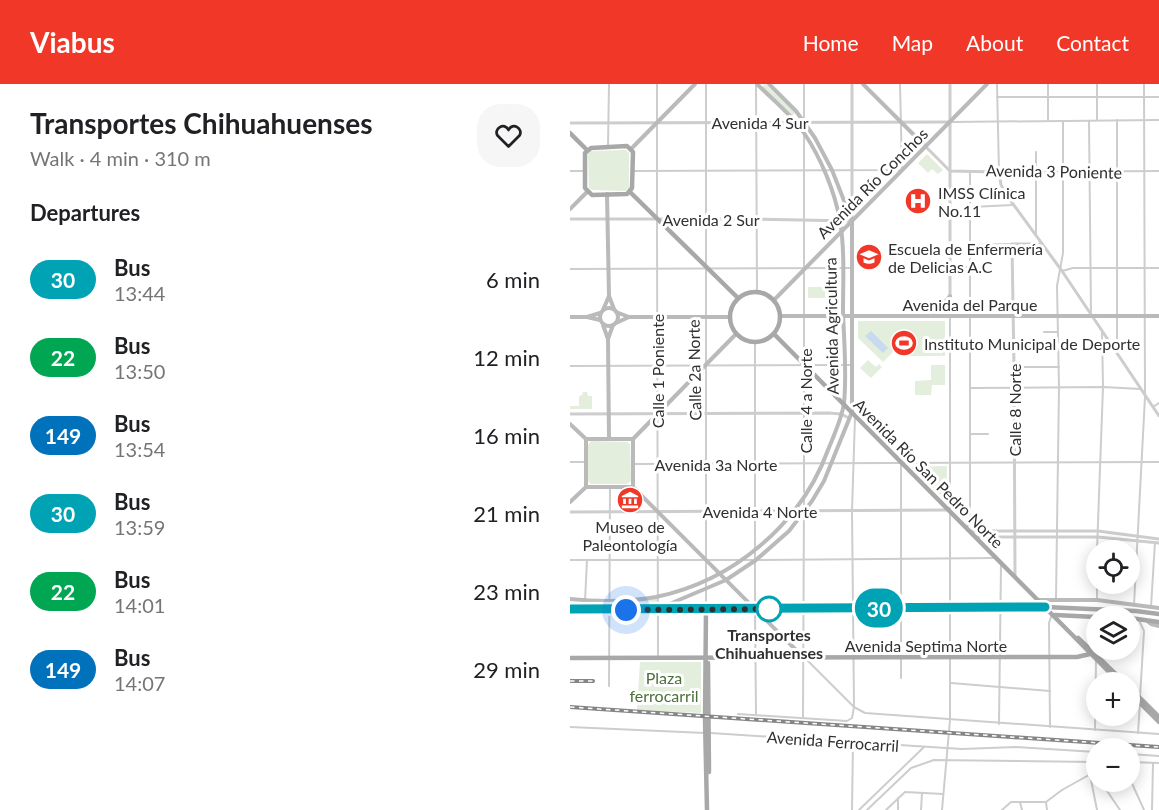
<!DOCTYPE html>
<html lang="en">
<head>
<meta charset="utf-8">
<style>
	body { margin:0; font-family:Lato,sans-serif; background:#f6f6f6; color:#202124; height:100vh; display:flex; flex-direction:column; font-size:22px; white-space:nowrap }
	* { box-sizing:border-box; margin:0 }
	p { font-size:20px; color:#757577 }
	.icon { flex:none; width:33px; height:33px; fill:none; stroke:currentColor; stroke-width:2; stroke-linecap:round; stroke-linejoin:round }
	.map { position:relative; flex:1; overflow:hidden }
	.details { display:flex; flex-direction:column; background:#fff; width:570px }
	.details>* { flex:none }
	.badge { padding:0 12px; border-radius:20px; font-size:21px; line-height:39px }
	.buttons { position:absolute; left:516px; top:456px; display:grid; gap:12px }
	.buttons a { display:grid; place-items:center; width:54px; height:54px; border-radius:50%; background:#fff; box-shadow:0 3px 15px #0003; font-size:30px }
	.you { position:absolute; width:30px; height:30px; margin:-15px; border:4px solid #fff; border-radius:50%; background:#1a73e8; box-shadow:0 0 0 9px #1a73e833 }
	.map>.badge { position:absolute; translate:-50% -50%; box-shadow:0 0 0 3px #fff }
	h2 { padding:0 30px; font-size:22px; line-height:54px }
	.round { display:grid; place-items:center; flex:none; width:63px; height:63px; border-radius:24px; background:#f6f6f6 }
	.head { display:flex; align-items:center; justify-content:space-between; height:102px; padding:0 30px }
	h1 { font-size:28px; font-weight:700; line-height:45px }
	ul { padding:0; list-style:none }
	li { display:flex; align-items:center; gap:18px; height:78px; padding:0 30px }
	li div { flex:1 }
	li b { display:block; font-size:22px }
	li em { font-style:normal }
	li .badge { min-width:66px; font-weight:700; text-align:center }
	header { display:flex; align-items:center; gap:36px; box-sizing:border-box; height:84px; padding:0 30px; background:#f13828; color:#fff }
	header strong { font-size:28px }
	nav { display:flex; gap:33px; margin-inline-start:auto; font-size:21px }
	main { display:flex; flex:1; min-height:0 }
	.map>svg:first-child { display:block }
	.green { fill:#e3eedd }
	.water { fill:#c8daef }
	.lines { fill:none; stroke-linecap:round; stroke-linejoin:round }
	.minor { stroke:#cdcdcd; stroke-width:2 }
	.tertiary { stroke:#cdcdcd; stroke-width:3 }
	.secondary { stroke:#bababa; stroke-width:4 }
	.primary { stroke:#a8a8a8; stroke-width:4.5 }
	.rail-casing { stroke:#858585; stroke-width:4 }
	.rail { stroke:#fff; stroke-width:1.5; stroke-dasharray:4.5; stroke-linecap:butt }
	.primary-bridge { stroke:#a8a8a8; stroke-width:4.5 }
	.line-casing { stroke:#fff; stroke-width:14 }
	.line { stroke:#00a3b4; stroke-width:9 }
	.walk { stroke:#303030; stroke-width:6; stroke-dasharray:0 10.8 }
	.stop-dot { fill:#fff; stroke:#00a3b4; stroke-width:3 }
	.labels { text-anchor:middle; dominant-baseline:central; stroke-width:6; stroke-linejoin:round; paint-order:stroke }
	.street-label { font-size:16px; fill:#303030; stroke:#fff }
	.poi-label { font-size:16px; fill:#303030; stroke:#fff; text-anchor:start }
	.stop-label { font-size:16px; font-weight:bold; fill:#303030; stroke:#fff }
	.park-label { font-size:16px; fill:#4a6f3a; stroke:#fff }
</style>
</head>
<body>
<header>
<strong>Viabus</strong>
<nav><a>Home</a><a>Map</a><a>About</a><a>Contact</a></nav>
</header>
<main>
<section class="details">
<div class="head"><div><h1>Transportes Chihuahuenses</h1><p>Walk · 4 min · 310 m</p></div><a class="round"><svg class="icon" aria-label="heart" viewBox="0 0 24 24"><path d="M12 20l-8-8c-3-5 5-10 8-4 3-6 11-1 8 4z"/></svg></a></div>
<h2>Departures</h2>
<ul>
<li><span class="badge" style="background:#00a3b4;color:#fff">30</span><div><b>Bus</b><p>13:44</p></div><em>6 min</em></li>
<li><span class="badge" style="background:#00a651;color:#fff">22</span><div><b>Bus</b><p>13:50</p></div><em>12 min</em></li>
<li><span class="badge" style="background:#0072bc;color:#fff">149</span><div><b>Bus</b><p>13:54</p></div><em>16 min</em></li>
<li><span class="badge" style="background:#00a3b4;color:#fff">30</span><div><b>Bus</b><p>13:59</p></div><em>21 min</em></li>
<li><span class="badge" style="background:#00a651;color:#fff">22</span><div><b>Bus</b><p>14:01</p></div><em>23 min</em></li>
<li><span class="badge" style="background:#0072bc;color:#fff">149</span><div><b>Bus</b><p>14:07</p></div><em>29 min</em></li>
</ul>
</section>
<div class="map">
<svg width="589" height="726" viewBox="0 0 589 726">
	<rect width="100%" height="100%" fill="#fff"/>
	<g class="green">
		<polygon points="195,0 226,28 222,32 192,3"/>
		<polygon points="56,66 59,69 59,104 55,107 22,106 19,104 18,70 21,67"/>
		<polygon points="357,70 373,86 368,90 362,85 358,89 348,79"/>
		<rect x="238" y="203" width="17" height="11"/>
		<polygon points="288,237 375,237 375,272 328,272 326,265 313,278 288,254"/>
		<polygon points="298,276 306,283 309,280 312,283 301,294 290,284"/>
		<polygon points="361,281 375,281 375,301 362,301 361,311 345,311 345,297 361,296"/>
		<polygon points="13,308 17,308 18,312 22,312 22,325 0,325 0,322 9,322 9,312 12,311"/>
		<polygon points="21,357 57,358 60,360 61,397 57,400 21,400 18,397 18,361"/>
		<polygon points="377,382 376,416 341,383 376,382"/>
		<polygon points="87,514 87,525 39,527 40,519"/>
		<polygon points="70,578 131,578 131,629 67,626"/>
	</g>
	<polygon class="water" points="301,247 318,264 313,269 295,252"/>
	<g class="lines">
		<g class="minor">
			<polyline points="87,0 87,132"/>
			<polyline points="136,0 136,180"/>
			<polyline points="186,0 187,207"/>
			<polyline points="234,0 234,408"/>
			<polyline points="427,0 429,88 589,87"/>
			<polyline points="478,0 478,36"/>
			<polyline points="527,0 527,36"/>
			<polyline points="427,13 589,13"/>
			<polyline points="547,36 547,267"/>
			<polyline points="519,37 521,230"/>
			<polyline points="382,38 589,36"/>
			<polyline points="38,63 39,0"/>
			<polyline points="466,68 466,151"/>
			<polyline points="0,87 15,87"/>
			<polyline points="64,87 332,86 330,0"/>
			<polyline points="401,123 443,121"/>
			<polyline points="87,138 88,573"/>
			<polyline points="401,161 442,160"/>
			<polyline points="380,183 400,183"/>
			<polyline points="0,185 282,184"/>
			<polyline points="492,187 503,184 589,184"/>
			<polyline points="474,248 488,248"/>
			<polyline points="185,258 185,522"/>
			<polyline points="0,282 282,281"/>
			<polyline points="444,283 489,283"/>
			<polyline points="400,304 533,303 571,305"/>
			<polyline points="583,323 589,319"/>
			<polyline points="401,350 418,350"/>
			<polyline points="0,378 15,378"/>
			<polyline points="63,380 589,378"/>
			<polyline points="331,381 331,594"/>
			<polyline points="397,444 400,432 400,87"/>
			<polyline points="527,466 533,303 532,247"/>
			<polyline points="0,476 183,476"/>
			<polyline points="189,476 426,474"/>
			<polyline points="486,515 489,303 487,202 493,169 493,37"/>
			<polyline points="527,516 527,500"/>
			<polyline points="15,517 17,476"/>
			<polyline points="564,521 575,313 574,0"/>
			<polyline points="581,523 585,458"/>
			<polyline points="136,525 136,186"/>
			<polyline points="185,528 186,630"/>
			<polyline points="569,536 574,547 570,613"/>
			<polyline points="236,575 284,623 295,629 589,650"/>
			<polyline points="381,599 480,607"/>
			<polyline points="39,602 40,403"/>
			<polyline points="168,630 277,637 282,634 284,623 282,427 285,333"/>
			<polyline points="233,633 234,414"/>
			<polyline points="429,640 431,480"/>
			<polyline points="0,643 135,649"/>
			<polyline points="480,643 479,539 482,530"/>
			<polyline points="525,646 526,576"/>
			<polyline points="141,649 392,665 446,663 526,668"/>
			<polyline points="568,649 570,619"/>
			<polyline points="560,670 589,672"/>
			<polyline points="560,678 589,679"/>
			<polyline points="520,691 527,726"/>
			<polyline points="560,695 574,726"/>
			<polyline points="531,698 550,726"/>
			<polyline points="450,718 452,726"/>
			<polyline points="476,718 477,726"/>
			<polyline points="282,726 283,658"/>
			<polyline points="289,726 354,663"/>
			<polyline points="297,726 341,684 364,676 526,678"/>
			<polyline points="316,726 335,708 373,710"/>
			<polyline points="328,726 328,714"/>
			<polyline points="351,726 352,709"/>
			<polyline points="372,726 380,636 380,233"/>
			<polyline points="432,726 441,718 476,718 492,706 526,687"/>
			<polyline points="582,726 583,679"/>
		</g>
		<g class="tertiary">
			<polyline points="380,0 380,233"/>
			<polyline points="0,39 379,38"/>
			<polyline points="355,62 380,87 429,88 431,101 435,109 492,187 589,332"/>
			<polyline points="0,135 185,135 282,137 282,0"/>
			<polyline points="0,330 258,329 271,330 279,334"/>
			<polyline points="0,428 379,426"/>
			<polyline points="400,447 528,447 589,455"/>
			<polyline points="406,453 528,453 589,459"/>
			<polyline points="445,491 444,283 442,160 472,160"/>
		</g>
		<g class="secondary">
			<polyline points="293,0 355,62"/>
			<polyline points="61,65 125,0"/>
			<polyline points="37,110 39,212"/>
			<polyline points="0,125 17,108"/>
			<polyline points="204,216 417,0"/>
			<circle cx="39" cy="233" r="9"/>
			<polyline points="33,226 39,212 44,225"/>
			<polyline points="30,229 17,233 30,236"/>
			<polyline points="210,232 589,232"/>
			<polyline points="363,232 380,212"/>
			<polyline points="0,233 17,233"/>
			<polyline points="59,233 159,233"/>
			<polyline points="46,239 59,233 46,228"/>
			<polyline points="33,241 38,255 43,241"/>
			<polyline points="38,255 39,355"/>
			<polyline points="0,340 16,355"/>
			<rect x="16" y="355" width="47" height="48"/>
			<polyline points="63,355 166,250"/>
			<polyline points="63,403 234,574"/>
			<polyline points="0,418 16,403"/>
			<path d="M0 515C29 518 57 518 86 513 163 497 231 440 258 366 264 351 272 334 274 319 277 289 274 258 273 228 273 198 275 167 270 137 265 108 251 74 234 49 222 31 203 16 187 0"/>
			<polyline points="468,516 527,516 589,524"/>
			<polyline points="90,524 156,496 186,476 219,447 242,417 254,397 282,328 282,137 262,86 245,54 226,27 199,0"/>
			<polyline points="576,536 581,540 589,542"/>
		</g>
		<g class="primary">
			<polyline points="0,49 17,66"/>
			<polygon points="57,62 63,68 62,104 57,110 22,111 15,104 15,69 21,64"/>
			<polyline points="60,108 168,214"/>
			<circle cx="185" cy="233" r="25"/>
			<polyline points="204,250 549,598"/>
			<polyline points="0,525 475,523 566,527 589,530"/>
			<polyline points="136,525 135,635 137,726"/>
			<polyline points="485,531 526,533"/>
			<polyline points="560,534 589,538"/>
			<polyline points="508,554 554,598"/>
			<polyline points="0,574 507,573 520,570 526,562"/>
			<polyline points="138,579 139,688"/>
		</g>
		<defs>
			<g id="rail">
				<polyline points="0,597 23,597"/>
				<polyline points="0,623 589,663"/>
			</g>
		</defs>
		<use href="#rail" class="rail-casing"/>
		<use href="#rail" class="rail"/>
		<g class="primary-bridge">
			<polyline points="560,604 589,633"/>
			<polyline points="560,609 589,638"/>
		</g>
	</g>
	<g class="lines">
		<defs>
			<polyline id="line" points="0,525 475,523"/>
		</defs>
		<use href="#line" class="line-casing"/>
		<use href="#line" class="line"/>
		<polyline class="walk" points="56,526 203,525 199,525"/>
	</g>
	<defs>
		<symbol id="hospital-disc" viewBox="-11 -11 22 22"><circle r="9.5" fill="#f13828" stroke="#fff"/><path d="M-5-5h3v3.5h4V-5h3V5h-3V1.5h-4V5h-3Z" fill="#fff"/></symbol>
		<symbol id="university-disc" viewBox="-11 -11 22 22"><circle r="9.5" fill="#f13828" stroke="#fff"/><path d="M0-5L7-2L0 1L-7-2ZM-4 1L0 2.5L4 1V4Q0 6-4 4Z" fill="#fff"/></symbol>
		<symbol id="stadium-disc" viewBox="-11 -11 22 22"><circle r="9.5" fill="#f13828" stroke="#fff"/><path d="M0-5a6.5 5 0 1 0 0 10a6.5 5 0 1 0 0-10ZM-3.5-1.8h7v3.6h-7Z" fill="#fff"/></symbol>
		<symbol id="museum-disc" viewBox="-11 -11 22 22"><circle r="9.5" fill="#f13828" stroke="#fff"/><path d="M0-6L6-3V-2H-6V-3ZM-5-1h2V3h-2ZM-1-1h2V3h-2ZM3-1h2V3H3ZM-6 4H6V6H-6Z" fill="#fff"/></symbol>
	</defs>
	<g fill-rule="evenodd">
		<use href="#hospital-disc" x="333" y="102" width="30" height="30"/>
		<use href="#university-disc" x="284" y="158" width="30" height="30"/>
		<use href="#stadium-disc" x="319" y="244" width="30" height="30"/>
		<use href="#museum-disc" x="45" y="401" width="30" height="30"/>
	</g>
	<circle class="stop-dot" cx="199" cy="525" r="12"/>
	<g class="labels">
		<g class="street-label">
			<text x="190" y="38">Avenida 4 Sur</text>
			<text transform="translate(484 87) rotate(1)">Avenida 3 Poniente</text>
			<text transform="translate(302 99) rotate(-45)">Avenida Río Conchos</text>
			<text x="141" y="135">Avenida 2 Sur</text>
			<text x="400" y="220">Avenida del Parque</text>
			<text transform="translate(261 242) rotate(-91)">Avenida Agricultura</text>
			<text transform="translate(124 286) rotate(-91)">Calle 2a Norte</text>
			<text transform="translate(87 287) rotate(-90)">Calle 1 Poniente</text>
			<text transform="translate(235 317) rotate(-90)">Calle 4 a Norte</text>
			<text transform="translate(444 326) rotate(-90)">Calle 8 Norte</text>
			<text x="146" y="380">Avenida 3a Norte</text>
			<text transform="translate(359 389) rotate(45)">Avenida Río San Pedro Norte</text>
			<text x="190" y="427">Avenida 4 Norte</text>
			<text x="356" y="561">Avenida Septima Norte</text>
			<text transform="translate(263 657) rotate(4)">Avenida Ferrocarril</text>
		</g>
		<g class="poi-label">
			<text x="368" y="108">IMSS Clínica<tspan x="368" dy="18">No.11</tspan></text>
			<text x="318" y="164">Escuela de Enfermería<tspan x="318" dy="18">de Delicias A.C</tspan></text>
			<text x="354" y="259">Instituto Municipal de Deporte</text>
			<text x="60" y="442" text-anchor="middle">Museo de<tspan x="60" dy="18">Paleontología</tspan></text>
		</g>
		<g class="stop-label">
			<text x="199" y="550">Transportes<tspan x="199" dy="18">Chihuahuenses</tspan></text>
		</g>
		<g class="park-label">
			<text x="94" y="593">Plaza<tspan x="94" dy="18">ferrocarril</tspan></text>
		</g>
	</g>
</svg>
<div class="buttons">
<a><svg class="icon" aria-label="locate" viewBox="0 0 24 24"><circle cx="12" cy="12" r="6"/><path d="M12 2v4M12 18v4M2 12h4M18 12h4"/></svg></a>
<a><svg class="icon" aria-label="layers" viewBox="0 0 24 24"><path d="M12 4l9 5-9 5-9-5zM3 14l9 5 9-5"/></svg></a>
<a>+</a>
<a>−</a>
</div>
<div class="you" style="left:56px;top:526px"></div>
<b class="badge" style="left:309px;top:524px;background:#00a3b4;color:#fff">30</b>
</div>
</main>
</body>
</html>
